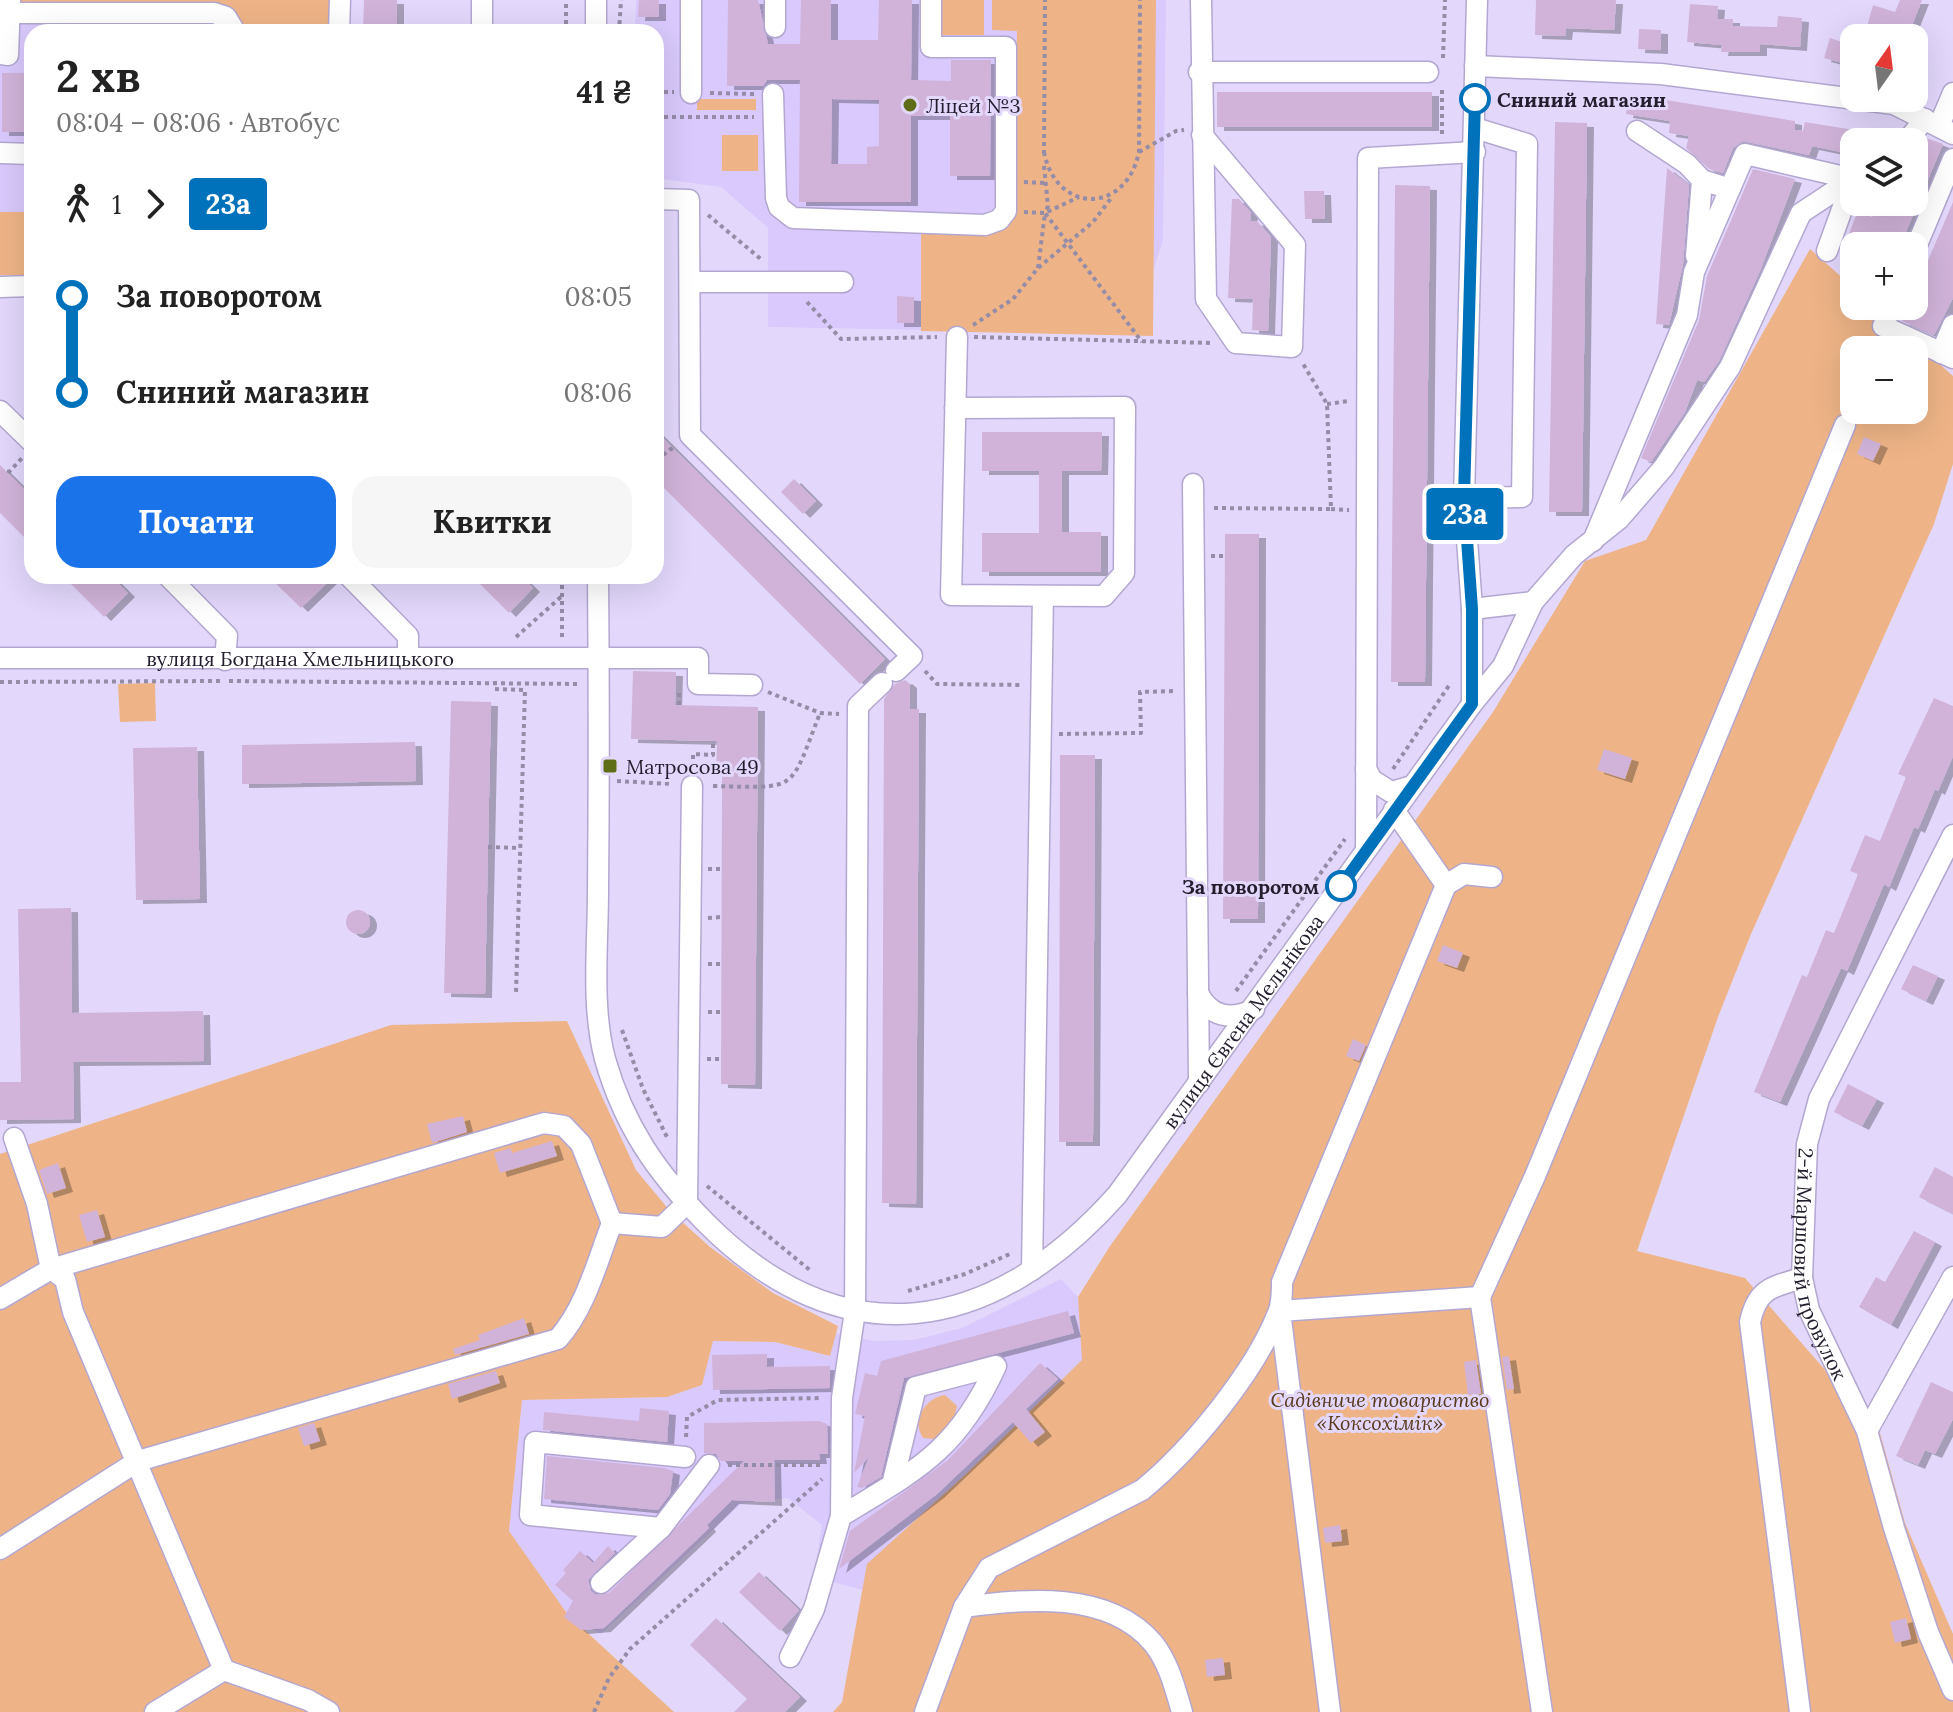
<!DOCTYPE html>
<html lang="uk">
<head>
<meta charset="utf-8">
<style>
	body { margin:0; font-family:Lora,serif; background:#f6f6f6; color:#222; height:100vh; display:flex; flex-direction:column; font-size:30px; white-space:nowrap }
	* { box-sizing:border-box; margin:0 }
	p { font-size:26px; color:#767676 }
	.icon { flex:none; width:44px; height:44px; fill:none; stroke:currentColor; stroke-width:2; stroke-linecap:round; stroke-linejoin:round }
	.map { position:relative; flex:1; overflow:hidden }
	.details { position:absolute; left:24px; top:24px; width:640px; height:560px; display:flex; flex-direction:column; background:#fff; border-radius:24px; box-shadow:0 8px 32px #0002 }
	.details>* { flex:none }
	.badge { padding:0 16px; border-radius:6px; font-size:28px; line-height:52px }
	.needle { width:52px; rotate:14deg }
	.fabs { position:absolute; left:1840px; top:24px; display:grid; gap:16px }
	.fabs a { display:grid; place-items:center; width:88px; height:88px; border-radius:16px; background:#fff; box-shadow:0 8px 32px #0002; font-size:40px }
	.map>.badge { position:absolute; translate:-50% -50%; box-shadow:0 0 0 4px #fff }
	.legs { display:flex; align-items:center; gap:12px; height:88px; padding:0 32px; font-size:26px }
	.legs p { margin-inline-start:auto }
	.overview { display:flex; align-items:center; justify-content:space-between; height:136px; padding:0 32px }
	h1 { font-size:44px; font-weight:700; line-height:60px }
	.action { display:flex; gap:16px; margin-top:auto; padding:16px 32px }
	.action a { flex:1; height:92px; border-radius:24px; background:#1a73e8; color:#fff; font-size:32px; font-weight:700; line-height:92px; text-align:center }
	.action a+a { background:#f6f6f6; color:#222 }
	ul { padding:0 32px; list-style:none }
	li { display:flex; align-items:center; gap:28px; height:96px; font-size:30px }
	li i { display:grid; place-items:center; width:12px; height:100%; margin:0 10px; background:currentColor }
	li i::after { content:''; width:20px; height:20px; margin:-10px; border:6px solid; border-radius:50%; background:#fff }
	li p { margin-inline-start:auto }
	li:first-child i { background:linear-gradient(#0000 50%,currentColor 0) }
	li:last-child i { background:linear-gradient(currentColor 50%,#0000 0) }
	.map>svg:first-child { display:block }
	.built { fill:#d9c9fc }
	.green { fill:#eeb487; fill-rule:evenodd }
	.building { fill:#d1b3d9; fill-rule:evenodd; filter:url(#shadow) }
	.lines { fill:none; stroke-linecap:round; stroke-linejoin:round }
	.minor-casing { stroke:#b3a7d1; stroke-width:23 }
	.path { stroke:#958ca8; stroke-width:4; stroke-dasharray:4 4; stroke-linecap:butt }
	.minor { stroke:#fff; stroke-width:20 }
	.line-1-casing { stroke:#fff; stroke-width:18 }
	.line-1 { stroke:#0072bc; stroke-width:12 }
	.stop-1-dot { fill:#fff; stroke:#0072bc; stroke-width:4 }
	.poi-dot { fill:#5f6d18; stroke:#e3d8fc; stroke-width:3 }
	.labels { text-anchor:middle; dominant-baseline:central; stroke-width:6; stroke-linejoin:round; paint-order:stroke }
	.stop-label { font-size:20px; font-weight:bold; fill:#231d2d; stroke:#e3d8fc; text-anchor:start }
	.poi-label { font-size:20px; fill:#231d2d; stroke:#e3d8fc; text-anchor:start }
	.street-label { font-size:20px; fill:#231d2d; stroke:#e3d8fc }
	.park-label { font-size:20px; font-style:italic; fill:#5b391c; stroke:#e3d8fc }
</style>
</head>
<body>
<div class="map">
<svg width="1953" height="1712" viewBox="0 0 1953 1712">
	<defs>
		<filter id="shadow"><feDropShadow dx="7" dy="4" stdDeviation="0" flood-color="#0004"/></filter>
	</defs>
	<rect width="100%" height="100%" fill="#e3d8fc"/>
	<g class="built">
		<polygon points="0,0 274,32 32,32 32,212 0,212"/>
		<polygon points="636,0 1166,0 1163,240 1152,274 1151,334 768,327 768,228 721,187 656,178 656,32 635,32"/>
		<polygon points="1061,1279 1078,1297 1083,1360 965,1475 868,1564 863,1590 814,1577 822,1525 788,1498 742,1503 601,1634 568,1615 509,1531 522,1400 667,1397 702,1384 712,1341 775,1342 829,1356 836,1333 874,1341 914,1340 962,1328"/>
	</g>
	<g class="green">
		<polygon points="16,0 333,0 333,32 242,32 240,25 16,5"/>
		<rect x="942" y="0" width="42" height="35"/>
		<polygon points="992,0 1156,0 1153,336 921,331 921,231 1012,212 1017,31 992,30"/>
		<polygon points="208,18 230,32 128,28 132,21"/>
		<rect x="697" y="99" width="59" height="11"/>
		<rect x="722" y="135" width="36" height="36"/>
		<rect x="0" y="212" width="32" height="63"/>
		<path d="M1810 249 1854 288V306H1874L1953 376V464L1934 524 1751 934 1718 1017 1637 1251 1745 1278 1880 1433 1905 1523 1953 1634V1712H833L842 1702 867 1564 965 1475 1082 1360 1078 1297 1110 1246 1493 712 1585 561 1646 540ZM1854 350H1914V410H1854Z"/>
		<polygon points="155,683 156,721 120,722 118,684"/>
		<polygon points="567,1021 636,1170 670,1211 710,1247 773,1293 838,1326 830,1356 775,1342 713,1341 702,1385 667,1397 522,1400 509,1531 568,1615 674,1712 0,1712 0,1154 391,1025"/>
		<path d="M945 1395 957 1406 953 1422 935 1439 923 1438C911 1420 925 1398 945 1395Z"/>
	</g>
	<g class="building">
		<polygon points="364,0 397,0 397,32 363,32"/>
		<polygon points="639,0 659,0 659,17 638,17"/>
		<path d="M728 0H758L768 44H800L801 0H831V40H878L879 0H912L911 80 951 81V60H991L990 176H950V116H911V202H799L800 80H767L763 86H727ZM832 99 879 100V146L867 147V164H831Z"/>
		<polygon points="1536,0 1616,0 1614,30 1566,28 1565,36 1535,35"/>
		<polygon points="1900,0 1922,0 1907,38 1864,38 1873,5 1895,12"/>
		<polygon points="1690,4 1718,6 1717,19 1733,19 1733,26 1777,27 1778,16 1802,18 1800,47 1760,44 1760,52 1721,52 1722,45 1687,42"/>
		<polygon points="1639,29 1661,30 1661,50 1638,49"/>
		<polygon points="1830,38 1854,46 1854,66 1824,58"/>
		<rect x="2" y="73" width="30" height="59"/>
		<rect x="1217" y="92" width="215" height="35"/>
		<polygon points="1629,94 1795,121 1795,130 1803,131 1805,122 1854,130 1851,154 1812,146 1809,155 1743,141 1733,148 1723,173 1709,169 1686,148 1689,136 1669,133 1670,121 1626,114"/>
		<polygon points="1555,122 1587,123 1582,512 1549,512"/>
		<polygon points="1926,138 1943,144 1900,246 1844,246 1858,211 1872,217 1878,202 1914,202 1914,152"/>
		<polygon points="1667,168 1689,185 1683,264 1669,325 1656,324"/>
		<polygon points="1753,169 1795,179 1760,271 1719,361 1704,382 1697,380 1685,412 1651,462 1641,458 1699,320 1707,276"/>
		<polygon points="1395,185 1430,186 1425,682 1391,682"/>
		<polygon points="1304,191 1324,191 1325,219 1305,219"/>
		<polygon points="1232,199 1239,199 1251,213 1250,221 1258,222 1271,237 1268,331 1252,330 1253,299 1228,298"/>
		<polygon points="1953,202 1953,298 1934,335 1902,321 1909,306 1914,306 1914,293"/>
		<polygon points="897,296 914,297 914,323 897,323"/>
		<polygon points="656,431 885,659 860,684 656,480"/>
		<polygon points="982,432 1102,432 1101,471 1062,471 1062,532 1101,532 1101,572 982,572 982,533 1039,533 1039,471 982,471"/>
		<polygon points="1864,437 1881,444 1873,461 1857,454"/>
		<polygon points="0,465 32,497 32,545 0,513"/>
		<polygon points="794,479 816,501 803,514 781,492"/>
		<polygon points="1225,534 1259,534 1258,919 1223,919"/>
		<polygon points="63,576 111,576 128,593 104,617"/>
		<polygon points="268,576 334,576 301,608"/>
		<polygon points="472,576 521,576 533,588 509,613"/>
		<polygon points="633,671 676,672 675,705 758,707 755,1085 721,1084 722,775 716,774 717,741 631,739"/>
		<polygon points="905,680 910,684 910,709 919,709 916,1204 882,1203 884,699 895,684"/>
		<polygon points="1934,698 1953,706 1953,756 1938,791 1935,789 1918,829 1914,827 1889,887 1884,884 1847,971 1841,968 1780,1102 1754,1092 1802,975 1807,977 1826,930 1834,933 1858,874 1850,871 1865,835 1880,841 1906,777 1898,774"/>
		<polygon points="451,701 491,702 485,994 444,993"/>
		<polygon points="415,742 416,781 242,784 242,745"/>
		<polygon points="197,747 200,899 136,900 133,748"/>
		<polygon points="1604,749 1632,758 1625,779 1597,770"/>
		<polygon points="1060,755 1095,755 1093,1142 1059,1142"/>
		<polygon points="71,908 72,1013 203,1011 204,1061 73,1062 74,1119 0,1120 0,1082 21,1082 18,909"/>
		<circle cx="358" cy="922" r="12"/>
		<polygon points="1443,945 1463,953 1457,968 1437,961"/>
		<polygon points="1913,965 1938,976 1926,1001 1901,989"/>
		<polygon points="1353,1039 1366,1045 1359,1061 1346,1056"/>
		<polygon points="1848,1084 1877,1099 1862,1126 1834,1112"/>
		<polygon points="463,1116 467,1132 432,1143 427,1124"/>
		<polygon points="552,1141 557,1156 500,1173 494,1153 511,1148 512,1153"/>
		<polygon points="58,1163 66,1188 47,1194 39,1170"/>
		<polygon points="1935,1167 1953,1177 1953,1214 1919,1197"/>
		<polygon points="97,1210 105,1237 87,1242 79,1215"/>
		<polygon points="1914,1231 1935,1242 1891,1325 1859,1307 1876,1277 1885,1282"/>
		<polygon points="1068,1311 1074,1333 904,1378 881,1477 862,1488 857,1487 869,1457 854,1473 865,1416 855,1414 865,1373 877,1376 881,1361"/>
		<polygon points="524,1318 529,1334 455,1355 453,1349 480,1340 478,1335"/>
		<polygon points="767,1354 767,1367 830,1366 830,1388 713,1390 712,1355"/>
		<polygon points="1509,1356 1514,1389 1507,1390 1502,1357"/>
		<polygon points="1476,1360 1481,1394 1468,1395 1464,1362"/>
		<polygon points="1040,1363 1058,1379 1026,1409 1045,1432 1031,1443 1013,1422 937,1494 839,1569 850,1531 948,1460"/>
		<polygon points="496,1371 500,1383 452,1399 448,1384"/>
		<polygon points="1931,1382 1953,1392 1953,1419 1935,1454 1925,1450 1918,1465 1896,1456"/>
		<polygon points="640,1408 669,1411 667,1442 543,1430 544,1412 639,1421"/>
		<polygon points="819,1421 827,1424 828,1454 819,1454 820,1460 774,1460 775,1502 732,1500 707,1525 709,1528 604,1628 581,1630 564,1617 573,1601 555,1585 566,1573 563,1570 580,1551 593,1563 608,1546 615,1553 588,1580 591,1591 596,1595 609,1593 744,1461 721,1461 716,1454 704,1453 704,1423"/>
		<polygon points="314,1423 320,1441 304,1446 298,1428"/>
		<polygon points="547,1456 664,1468 673,1471 670,1494 658,1510 544,1499"/>
		<polygon points="1340,1525 1342,1541 1325,1543 1323,1528"/>
		<polygon points="759,1572 799,1610 780,1631 739,1592"/>
		<polygon points="716,1618 800,1697 785,1712 734,1712 747,1699 690,1645"/>
		<polygon points="1906,1618 1911,1639 1895,1643 1890,1622"/>
		<polygon points="1223,1658 1225,1675 1207,1677 1205,1660"/>
	</g>
	<g class="lines">
		<defs>
			<g id="minor">
				<polyline points="596,0 596,32"/>
				<polyline points="1201,0 1206,299 1236,343 1292,347 1295,245 1202,135"/>
				<polyline points="10,13 214,13 226,17 235,32"/>
				<polyline points="775,27 775,0"/>
				<polyline points="339,32 340,0"/>
				<polyline points="482,32 482,0"/>
				<polyline points="0,54 8,55 10,0"/>
				<polyline points="1475,66 1661,74 1894,104 1953,134"/>
				<polyline points="1199,72 1428,72"/>
				<polyline points="691,93 691,0"/>
				<polyline points="773,94 776,198 779,207 793,218 985,225 999,220 1006,211 1006,47 931,47 931,0"/>
				<polyline points="1939,126 1953,93"/>
				<polyline points="1637,131 1687,164 1702,180"/>
				<polyline points="1906,142 1925,119"/>
				<polyline points="0,153 32,154"/>
				<polyline points="656,199 689,200 690,435 912,656 896,671"/>
				<polyline points="1914,252 1953,159"/>
				<polyline points="1696,256 1702,180 1730,189"/>
				<polyline points="690,282 843,282"/>
				<polyline points="0,287 32,286"/>
				<polyline points="1892,306 1883,326 1953,358"/>
				<polyline points="1941,353 1953,325"/>
				<polyline points="955,408 1125,407 1124,573 1104,596 951,595 957,337"/>
				<polyline points="0,411 32,442"/>
				<polyline points="1193,484 1199,1083"/>
				<polyline points="1464,498 1522,497 1527,144 1475,128"/>
				<polyline points="1593,541 1687,315 1694,272 1745,154 1853,179 1827,251"/>
				<polyline points="168,576 227,636 225,660"/>
				<polyline points="349,576 408,636 408,658"/>
				<path id="s1" d="M598 576C599 681 599 786 598 891 598 945 591 1006 605 1059 624 1126 657 1173 705 1222 843 1361 992 1335 1117 1195L1472 704V609L1464 498 1477 0"/>
				<polyline points="1472,609 1533,602 1574,555 1619,519 1664,467 1730,367 1801,213 1854,178"/>
				<path id="s2" d="M0 658H698V684L752 685"/>
				<polyline points="1472,704 1503,666 1533,602"/>
				<polyline points="1366,769 1372,780 1391,792 1412,786"/>
				<path id="s3" d="M1953 835 1819 1099 1807 1144 1802 1278 1809 1310 1867 1431 1894 1528 1928 1632 1953 1690"/>
				<polyline points="1366,849 1368,158 1475,152"/>
				<polyline points="1446,885 1464,874 1492,877"/>
				<path d="M1198 993C1210 1017 1231 1021 1254 1009"/>
				<polyline points="14,1138 37,1204 51,1269 65,1279 73,1312 224,1670"/>
				<polyline points="1032,1270 1043,596"/>
				<polyline points="1480,1297 1542,1712"/>
				<polyline points="0,1299 51,1269 544,1123 564,1126 581,1144 612,1223"/>
				<polyline points="1867,1431 1953,1277"/>
				<polyline points="685,1457 535,1442 530,1515 661,1528 709,1465"/>
				<path d="M841 1516C917 1470 957 1451 996 1366L916 1387 892 1485"/>
				<path d="M0 1549 138 1461 558 1339C586 1307 597 1262 612 1223L662 1227 687 1203 692 786"/>
				<polyline points="601,1583 661,1528"/>
				<path d="M964 1607C1025 1599 1108 1590 1153 1643 1169 1663 1175 1688 1182 1712"/>
				<polyline points="790,1657 814,1609 841,1516 842,1398 855,1311 858,706 882,683"/>
				<polyline points="155,1712 224,1670 308,1700 329,1712"/>
				<path d="M925 1712 964 1607 989 1568 1142 1490C1191 1450 1255 1372 1278 1313 1282 1304 1282 1292 1282 1282L1446 885 1394 810"/>
				<polyline points="1330,1712 1280,1311 1480,1297 1535,1176 1845,425"/>
				<path d="M1800 1712 1750 1322C1757 1289 1771 1287 1802 1278"/>
			</g>
		</defs>
		<use href="#minor" class="minor-casing"/>
		<g class="path">
			<polyline points="566,32 566,0"/>
			<polyline points="619,32 621,0"/>
			<polyline points="1443,58 1445,0"/>
			<polyline points="656,92 674,92"/>
			<polyline points="710,93 754,94"/>
			<polyline points="656,117 754,117"/>
			<polyline points="661,117 661,92"/>
			<polyline points="1442,134 1442,86"/>
			<path d="M1044 152C1056 214 1126 215 1139 152L1140 0"/>
			<polyline points="1139,152 1176,131 1184,130"/>
			<polyline points="1044,154 1045,0"/>
			<polyline points="1044,166 1048,206 1045,213"/>
			<polyline points="1024,182 1045,183"/>
			<polyline points="1024,212 1045,213 1079,197"/>
			<polyline points="708,215 762,260"/>
			<polyline points="1038,268 1045,213 1142,342"/>
			<polyline points="807,302 841,339 937,337"/>
			<polyline points="973,325 1013,299 1038,268 1093,222 1112,197"/>
			<polyline points="974,337 1213,343"/>
			<polyline points="1327,404 1349,401"/>
			<polyline points="663,455 675,446"/>
			<polyline points="8,473 23,457"/>
			<polyline points="1214,508 1331,509 1327,404 1302,362"/>
			<polyline points="1331,509 1349,510"/>
			<polyline points="1211,556 1225,556"/>
			<polyline points="516,637 562,596"/>
			<polyline points="562,637 562,576"/>
			<polyline points="925,671 937,684 1023,685"/>
			<polyline points="229,681 580,684"/>
			<polyline points="495,681 495,689 525,690 516,992"/>
			<polyline points="0,682 220,681"/>
			<polyline points="768,692 820,713 839,714"/>
			<polyline points="679,705 679,691"/>
			<polyline points="1059,734 1141,733 1140,692 1176,691"/>
			<polyline points="693,767 693,754 713,755 713,741"/>
			<polyline points="1393,769 1450,684"/>
			<polyline points="617,781 672,784"/>
			<path d="M713 786C799 788 789 793 820 713"/>
			<polyline points="488,847 520,848"/>
			<polyline points="708,869 722,869"/>
			<polyline points="708,918 721,917"/>
			<polyline points="708,964 721,964"/>
			<polyline points="1236,991 1345,839"/>
			<polyline points="708,1012 721,1012"/>
			<polyline points="622,1030 643,1089 668,1139"/>
			<polyline points="707,1059 721,1059"/>
			<polyline points="707,1186 811,1271"/>
			<polyline points="908,1291 965,1274 1012,1253"/>
			<polyline points="686,1437 687,1417 718,1400 822,1398"/>
			<polyline points="728,1465 823,1465"/>
			<polyline points="594,1712 609,1678 630,1649 822,1479"/>
		</g>
		<use href="#minor" class="minor"/>
	</g>
	<g class="lines">
		<defs>
			<polyline id="line-1" points="1341,886 1472,704 1472,609 1464,498 1475,99"/>
		</defs>
		<use href="#line-1" class="line-1-casing"/>
		<use href="#line-1" class="line-1"/>
	</g>
	<g class="stop-1-dot">
		<circle cx="1475" cy="99" r="14"/>
		<circle cx="1341" cy="886" r="14"/>
	</g>
	<g class="poi-dot">
		<circle cx="910" cy="105" r="8"/>
		<rect x="602" y="758" width="16" height="16" rx="4"/>
	</g>
	<g class="labels">
		<g class="stop-label">
			<text x="1497" y="99">Сниний магазин</text>
			<text x="1319" y="886" text-anchor="end">За поворотом</text>
		</g>
		<g class="poi-label">
			<text x="926" y="105">Ліцей №3</text>
			<text x="626" y="766">Матросова 49</text>
		</g>
		<g class="street-label">
			<text stroke="none"><textPath href="#s2" startOffset="300">вулиця Богдана Хмельницького</textPath></text>
			<text stroke="none"><textPath href="#s1" startOffset="1368">вулиця Євгена Мельнікова</textPath></text>
			<text stroke="none"><textPath href="#s3" startOffset="466">2-й Маршовий провулок</textPath></text>
		</g>
		<g class="park-label">
			<text x="1380" y="1399">Садівниче товариство<tspan x="1380" dy="23">«Коксохімік»</tspan></text>
		</g>
	</g>
</svg>
<div class="fabs">
<a><svg class="needle" viewBox="-14 -14 28 28"><path d="M0-13l5 13h-10z" fill="#e53935"/><path d="M0 13l5-13h-10z" fill="#767676"/></svg></a>
<a><svg class="icon" aria-label="layers" viewBox="0 0 24 24"><path d="M12 4l9 5-9 5-9-5zM3 14l9 5 9-5"/></svg></a>
<a>+</a>
<a>−</a>
</div>
<b class="badge" style="left:1465px;top:514px;background:#0072bc;color:#fff">23а</b>
<section class="details">
<div class="overview"><div><h1>2 хв</h1><p>08:04 – 08:06 · Автобус</p></div><b>41 ₴</b></div>
<div class="legs"><svg class="icon" aria-label="walk" viewBox="0 0 24 24"><circle cx="13" cy="4" r="2"/><path d="M13 8l-2 6 4 7M11 14l-3 7M7 12l3-4h3l4 4"/></svg>1<svg class="icon" aria-label="forward" viewBox="0 0 24 24"><path d="M9 5l7 7-7 7"/></svg><b class="badge" style="background:#0072bc;color:#fff">23а</b></div>
<ul>
<li><i style="color:#0072bc"></i><b>За поворотом</b><p>08:05</p></li>
<li><i style="color:#0072bc"></i><b>Сниний магазин</b><p>08:06</p></li>
</ul>
<div class="action"><a>Почати</a><a>Квитки</a></div>
</section>
</div>
</body>
</html>
